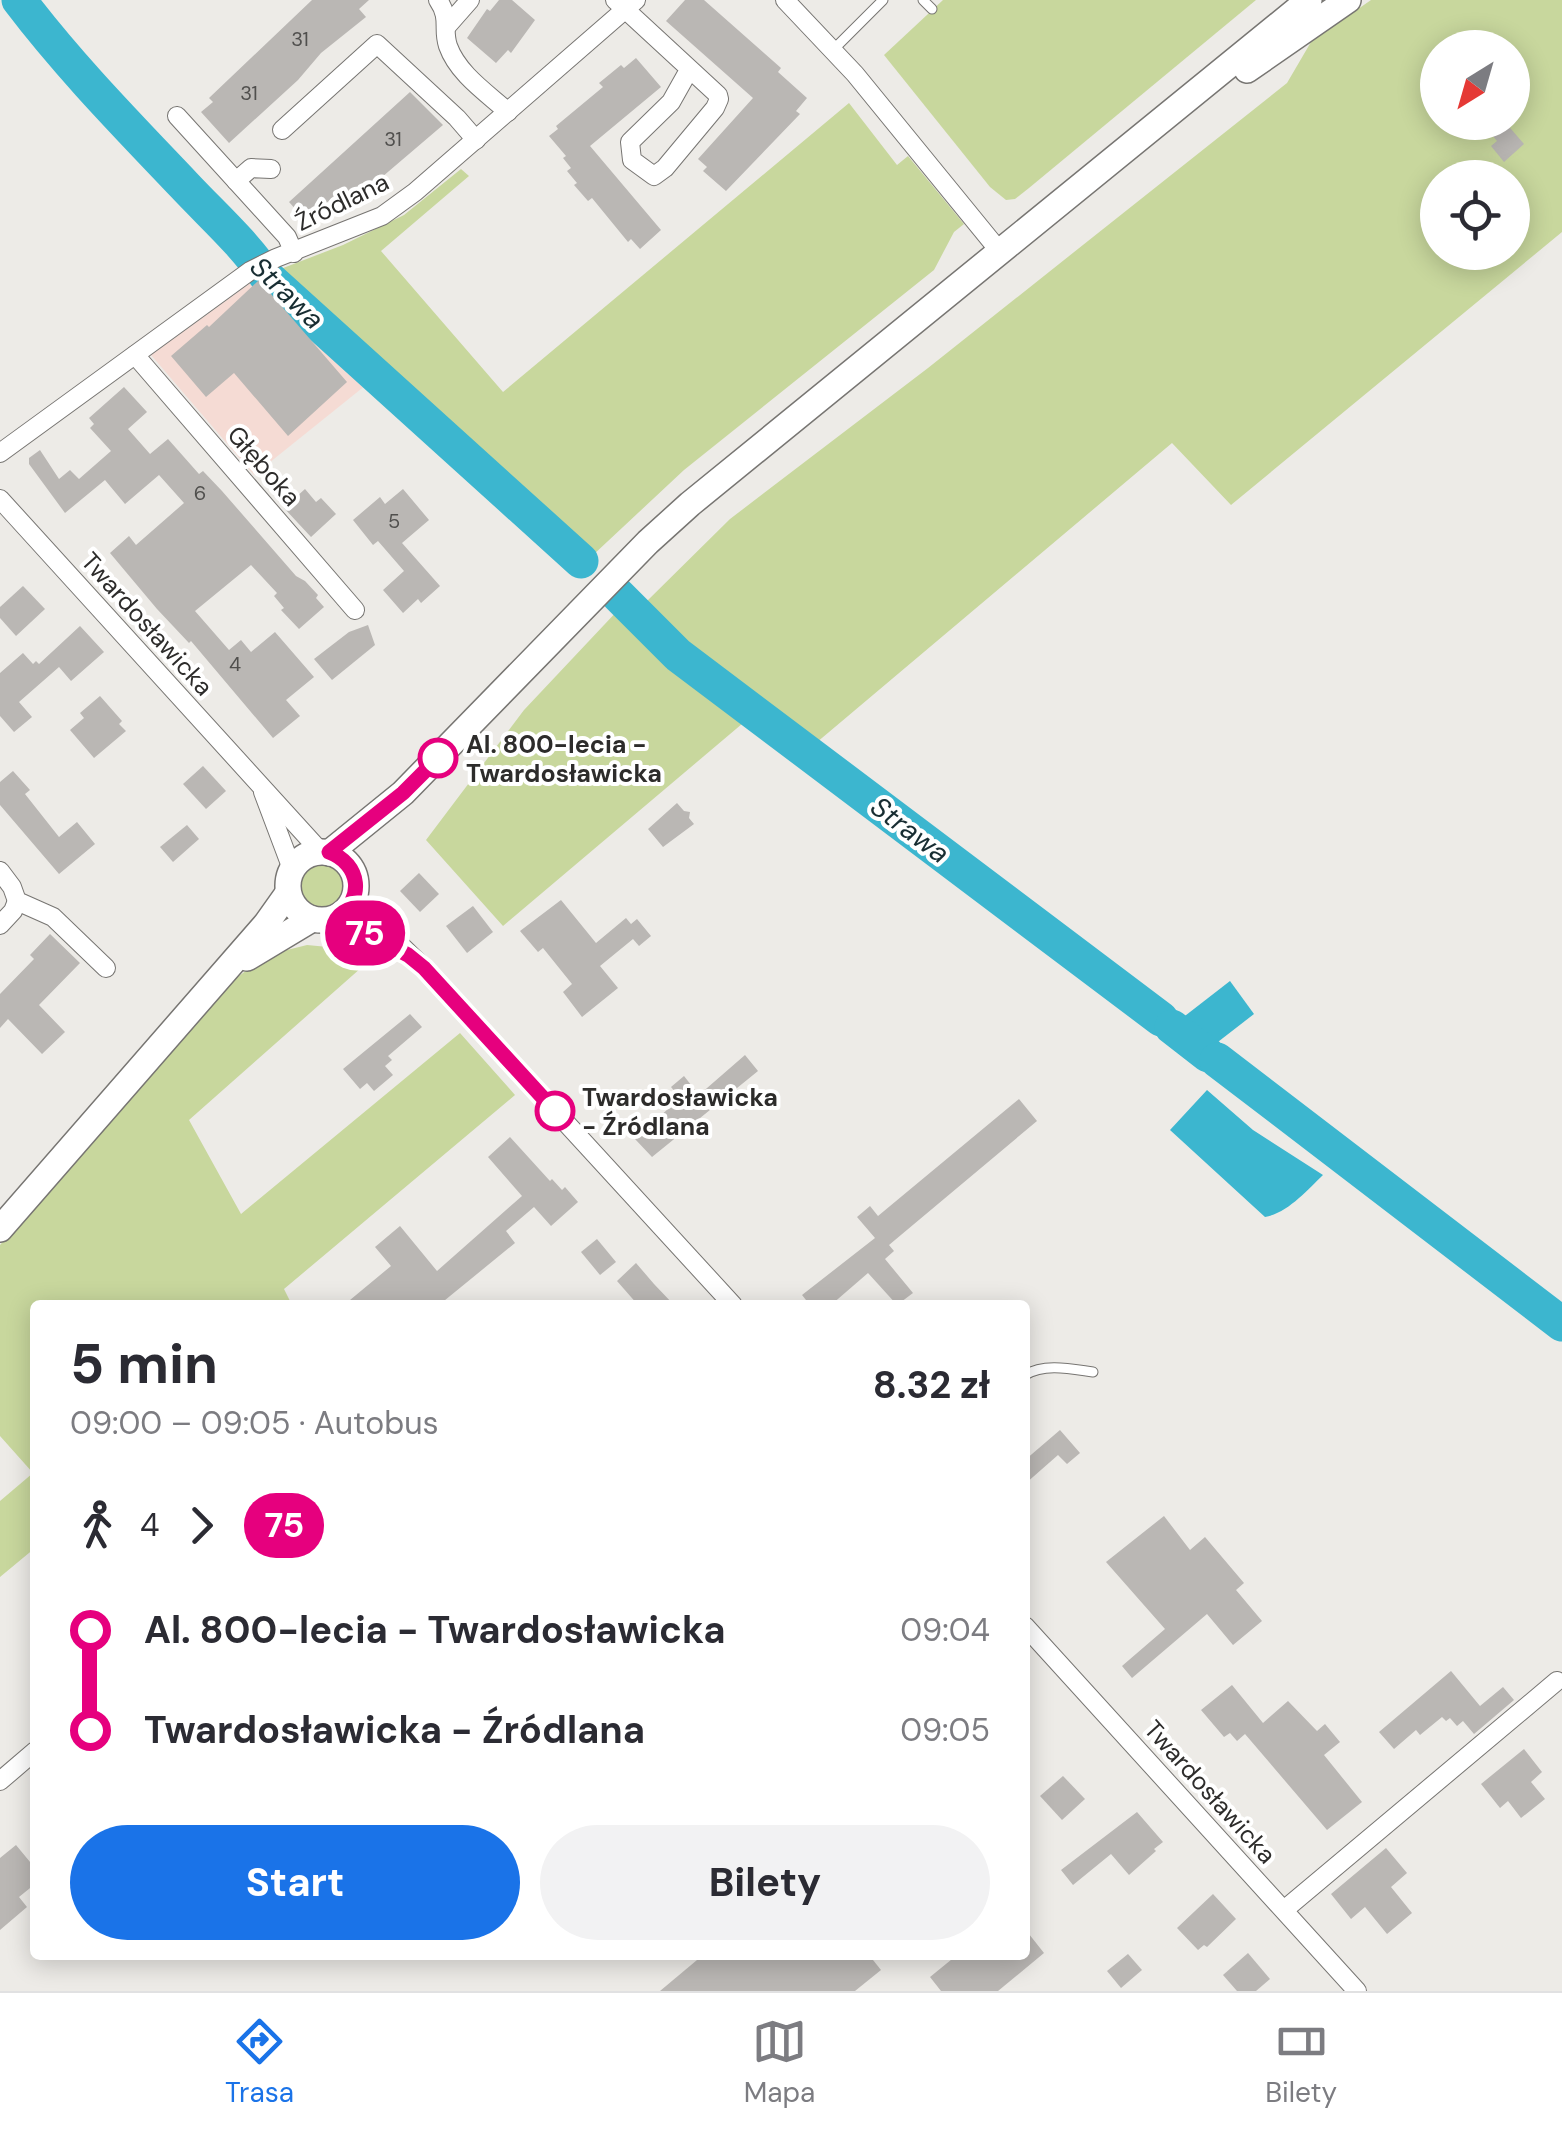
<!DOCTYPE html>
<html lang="pl">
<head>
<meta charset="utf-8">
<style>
	body { margin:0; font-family:"DM Sans",sans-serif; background:#f2f2f3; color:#2b2b33; height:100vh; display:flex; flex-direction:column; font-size:38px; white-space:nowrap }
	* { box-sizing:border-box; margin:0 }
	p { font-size:32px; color:#7c7c81 }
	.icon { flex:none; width:55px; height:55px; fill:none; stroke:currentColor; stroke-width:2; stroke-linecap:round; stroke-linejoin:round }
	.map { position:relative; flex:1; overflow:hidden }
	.drawer { position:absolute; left:30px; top:1300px; width:1000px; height:660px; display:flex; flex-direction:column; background:#fff; border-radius:10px; box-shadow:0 5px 25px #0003 }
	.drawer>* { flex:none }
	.badge { padding:0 20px; border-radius:32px; font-size:35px; line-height:65px }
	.needle { width:65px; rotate:217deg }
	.controls { position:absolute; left:1420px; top:30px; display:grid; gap:20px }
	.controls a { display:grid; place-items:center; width:110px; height:110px; border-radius:50%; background:#fff; box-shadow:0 5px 25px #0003; font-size:50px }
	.map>.badge { position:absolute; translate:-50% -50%; box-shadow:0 0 0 5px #fff }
	.legs { display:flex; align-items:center; gap:15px; height:110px; padding:0 40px; font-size:32px }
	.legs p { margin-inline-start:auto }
	.headline { display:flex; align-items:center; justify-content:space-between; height:170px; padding:0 40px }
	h1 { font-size:55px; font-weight:700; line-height:75px }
	.button { display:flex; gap:20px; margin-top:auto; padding:20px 40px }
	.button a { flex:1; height:115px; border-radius:60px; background:#1a73e8; color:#fff; font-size:40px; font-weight:700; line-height:115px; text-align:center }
	.button a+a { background:#f2f2f3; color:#2b2b33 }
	ul { padding:0 40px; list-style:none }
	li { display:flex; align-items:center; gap:35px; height:100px; font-size:38px }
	li i { display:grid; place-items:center; width:15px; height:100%; margin:0 12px; background:currentColor }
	li i::after { content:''; width:25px; height:25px; margin:-12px; border:8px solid; border-radius:50%; background:#fff }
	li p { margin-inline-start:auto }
	li:first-child i { background:linear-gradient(#0000 50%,currentColor 0) }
	li:last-child i { background:linear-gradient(currentColor 50%,#0000 0) }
	.tabs { display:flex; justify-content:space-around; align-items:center; height:140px; border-top:2px solid #e1e1e2; background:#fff; font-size:28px; color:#7c7c81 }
	.tabs a { display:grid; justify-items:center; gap:5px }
	.tabs .selected { color:#1a73e8 }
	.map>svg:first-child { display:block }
	.industrial { fill:#f5dbd4 }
	.green { fill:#c8d79d; fill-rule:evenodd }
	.water { fill:#3cb6cf }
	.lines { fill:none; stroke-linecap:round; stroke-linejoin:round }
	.river { stroke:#3cb6cf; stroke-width:35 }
	.building { fill:#bab7b4 }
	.lane-casing { stroke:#777572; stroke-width:11 }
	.street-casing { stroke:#777572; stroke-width:20 }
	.secondary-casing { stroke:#777572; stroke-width:28 }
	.lane { stroke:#fff; stroke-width:9 }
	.street { stroke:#fff; stroke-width:18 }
	.secondary { stroke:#fff; stroke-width:25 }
	.line-1-casing { stroke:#fff; stroke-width:22 }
	.line-1 { stroke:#e6007e; stroke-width:15 }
	.stop-1-dot { fill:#fff; stroke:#e6007e; stroke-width:5 }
	.labels { text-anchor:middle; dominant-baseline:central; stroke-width:8; stroke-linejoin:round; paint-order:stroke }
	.number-label { font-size:20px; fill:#504f4d }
	.street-label { font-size:25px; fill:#2d2c2b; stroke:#fff }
	.stop-label { font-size:25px; font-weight:bold; fill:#2d2c2b; stroke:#fff; text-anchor:start }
	.water-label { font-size:28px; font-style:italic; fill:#182d32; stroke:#fff }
</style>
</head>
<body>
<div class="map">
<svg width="1562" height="1991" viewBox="0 0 1562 1991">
	<rect width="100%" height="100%" fill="#edebe7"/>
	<polygon class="industrial" points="260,276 371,381 254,475 151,355"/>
	<g class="green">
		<polygon points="943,0 1256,0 1029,188 1015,199 1006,200 990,187 884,55"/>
		<path d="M1371 0H1562V232L1231 505 1172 443 816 743 691 651 645 603 730 519 928 368 1287 83 1311 42ZM1438 48H1512V122H1438ZM1438 178H1512V252H1438Z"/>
		<polygon points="849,103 897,165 908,156 964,224 954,232 934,270 684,470 592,556 278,270 343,245 404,215 461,169 469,176 381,251 503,392"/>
		<polygon points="620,608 646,634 749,718 503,926 426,840 524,710"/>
		<circle cx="320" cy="887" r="23"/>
		<polygon points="307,945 349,949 370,960 189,1120 241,1214 460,1033 515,1095 284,1289 292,1305 35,1305 35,1548 0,1577 0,1501 33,1473 0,1436 0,1245 223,988 275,949 279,952"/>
	</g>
	<g class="water">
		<polygon points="1230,981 1254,1014 1214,1045 1181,1019"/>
		<path d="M1207 1090 1253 1130 1323 1175C1307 1190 1288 1213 1265 1217L1170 1130Z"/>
	</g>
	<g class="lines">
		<g class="river">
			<path d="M19 0C69 66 127 125 184 185 214 217 242 241 267 277L581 561"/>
			<polyline points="619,596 678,655 1161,1019"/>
			<polyline points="1172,1027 1208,1055"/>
			<polyline points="1217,1060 1562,1324"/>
		</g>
	</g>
	<g class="building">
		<polygon points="312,0 369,0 359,9 366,17 321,53 298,80 229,143 201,112 213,102 209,98"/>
		<polygon points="499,0 512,0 535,20 511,53 508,50 496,63 467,38 487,9 490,11"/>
		<polygon points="685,0 704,0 781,68 778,72 807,98 796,111 800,114 726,191 703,171 707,167 698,159 753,98 666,21"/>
		<polygon points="636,58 661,87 590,146 661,230 640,249 631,239 628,242 592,198 588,201 574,185 577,183 567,171 571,168 563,158 566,156 549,136 558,129 556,126 603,87 599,83 621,65 624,68"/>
		<polygon points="410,92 443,125 375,183 347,198 340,191 322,207 319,204 310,212 299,213 289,202"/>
		<polygon points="1481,122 1505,122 1524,144 1504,162 1491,146 1497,141"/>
		<polygon points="259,280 347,382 288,436 234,373 206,397 171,356 207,325 209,327"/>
		<polygon points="124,387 147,412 128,429 150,454 168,439 199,474 203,471 222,491 296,576 305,581 318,595 316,598 324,607 299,629 281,610 284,608 274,596 277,593 251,565 195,611 229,650 241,640 251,652 275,632 314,677 286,700 300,716 273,738 191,641 189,643 157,609 110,553 129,536 136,545 184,503 159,475 125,504 105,480 65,513 29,464 29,458 40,450 59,479 70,470 79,479 111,451 90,428 94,424 89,418"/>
		<polygon points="305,489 316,502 321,498 336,514 311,537 284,508"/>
		<polygon points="403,489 429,520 402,543 440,586 421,603 418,599 403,613 383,590 404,571 378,541 373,545 353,520 380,497 385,504"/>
		<polygon points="23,586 45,609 16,636 0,618 0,607"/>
		<polygon points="368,625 375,645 332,680 314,659 349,632"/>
		<polygon points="80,626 104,652 71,681 59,667 19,702 32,717 14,732 0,716 0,673 23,653 33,664 36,661 39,664"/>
		<polygon points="100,696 122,721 119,724 126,731 94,758 70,730 84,718 80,713"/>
		<polygon points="203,766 226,791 206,809 183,784"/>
		<polygon points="13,771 30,790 25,794 59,837 77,822 95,844 59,874 0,805 0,782"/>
		<polygon points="677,803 684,811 690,812 689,818 694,824 663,847 648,829"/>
		<polygon points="187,825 199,839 173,862 160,847"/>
		<polygon points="419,873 439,894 420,912 400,891"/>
		<polygon points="561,900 596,943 626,918 631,924 637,919 651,936 639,946 633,939 600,966 618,988 582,1017 563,992 572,984 543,948 538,952 520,931"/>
		<polygon points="473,906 493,932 467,953 446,926"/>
		<polygon points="50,934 80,963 39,1005 65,1032 42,1054 8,1019 0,1028 0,994 34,959 30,955"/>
		<polygon points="410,1014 422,1027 388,1056 392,1060 385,1066 393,1075 374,1091 367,1083 360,1089 343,1069"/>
		<polygon points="745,1055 758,1071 652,1157 635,1139 680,1098 671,1087 684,1076 699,1095"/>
		<polygon points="1019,1099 1037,1121 889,1245 894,1251 885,1259 913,1293 897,1305 868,1273 831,1305 810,1305 802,1295 875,1238 857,1217 870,1206 878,1216"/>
		<polygon points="510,1137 550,1181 552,1179 562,1190 565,1187 578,1202 551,1226 534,1207 506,1231 515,1243 439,1305 344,1305 391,1266 375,1247 400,1226 437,1271 522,1196 488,1157"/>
		<polygon points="597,1239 616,1262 600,1275 581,1252"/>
		<polygon points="636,1263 654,1284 674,1305 638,1305 617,1281"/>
		<polygon points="1060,1430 1080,1453 1067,1464 1058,1455 1025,1484 1025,1460"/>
		<polygon points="1164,1516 1190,1550 1205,1537 1244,1583 1236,1590 1262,1621 1233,1645 1207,1614 1132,1678 1122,1666 1165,1629 1106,1562"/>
		<polygon points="1451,1671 1480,1706 1503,1687 1514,1700 1474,1734 1463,1721 1457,1726 1450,1718 1446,1721 1442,1717 1420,1735 1416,1730 1394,1749 1379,1732"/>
		<polygon points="1232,1685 1263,1723 1288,1701 1317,1731 1325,1724 1340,1742 1324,1755 1362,1802 1327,1830 1245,1734 1237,1741 1230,1733 1224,1737 1201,1710"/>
		<polygon points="1524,1749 1542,1772 1531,1782 1545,1799 1521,1818 1508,1801 1500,1808 1481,1784"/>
		<polygon points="1063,1776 1085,1799 1062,1820 1040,1796"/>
		<polygon points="1137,1812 1163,1842 1154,1849 1156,1851 1129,1875 1111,1854 1073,1885 1061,1870"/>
		<polygon points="16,1845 35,1868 35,1884 19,1897 27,1907 0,1930 0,1858"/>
		<polygon points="1386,1848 1407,1873 1391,1887 1412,1913 1387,1934 1365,1907 1351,1919 1331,1894"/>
		<polygon points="1213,1894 1236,1919 1207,1947 1204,1945 1198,1950 1177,1928"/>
		<polygon points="1025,1929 1044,1953 998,1991 941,1991 930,1977 957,1955 1025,1955"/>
		<polygon points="1248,1953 1270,1979 1256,1991 1237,1991 1223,1975"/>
		<polygon points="1128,1954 1142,1970 1121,1988 1107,1971"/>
		<polygon points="703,1955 869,1955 881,1970 855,1991 660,1991"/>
	</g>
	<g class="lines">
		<defs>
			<g id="lane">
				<polyline points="923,0 932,9"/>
				<polyline points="834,49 883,0"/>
				<path d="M1025 1375C1045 1363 1071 1369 1093 1372"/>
			</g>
			<g id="street">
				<path d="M438 0C451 19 442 28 448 46 458 74 487 93 508 112"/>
				<polyline points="615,0 718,95 719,99 715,108 665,168 654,176 632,160 630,142 671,102 689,70"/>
				<polyline points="785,0 855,74 1001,253"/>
				<polyline points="448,25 470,0"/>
				<polyline points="177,116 287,237 294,253"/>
				<polyline points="282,130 377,44 457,118 476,140"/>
				<polyline points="236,181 251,168 271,169"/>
				<polyline points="135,355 355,610"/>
				<polyline points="0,453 250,271 276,258 382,216 415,192 636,0"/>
				<polyline points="0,499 321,852"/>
				<polyline points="263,792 292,869"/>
				<polyline points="0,871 12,887 17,901 53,917 106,968"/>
				<polyline points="354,900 424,968 733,1305"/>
				<polyline points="336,918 395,948"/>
				<polyline points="0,925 13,911 17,901"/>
				<polyline points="1025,1626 1357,1991"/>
				<polyline points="0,1781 35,1751"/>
				<polyline points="1284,1910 1557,1681"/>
			</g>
			<g id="secondary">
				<polyline points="1247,70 1348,0"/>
				<circle cx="322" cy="886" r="34"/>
				<polyline points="329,853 403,793 648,542 690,504 1309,0"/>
				<polyline points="247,958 312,919"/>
				<polyline points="0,1229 266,924 288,893"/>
			</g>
		</defs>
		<use href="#lane" class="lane-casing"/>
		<use href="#street" class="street-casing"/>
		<use href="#secondary" class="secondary-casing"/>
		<use href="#lane" class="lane"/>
		<use href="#street" class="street"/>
		<use href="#secondary" class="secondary"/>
	</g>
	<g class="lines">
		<defs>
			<path id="line-1" d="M438 758 403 793 329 852C361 864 365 900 336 918L408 955 424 968 555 1111"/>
		</defs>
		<use href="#line-1" class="line-1-casing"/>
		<use href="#line-1" class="line-1"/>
	</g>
	<g class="stop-1-dot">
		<circle cx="438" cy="758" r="18"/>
		<circle cx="555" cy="1111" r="18"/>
	</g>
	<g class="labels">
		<g class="number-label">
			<text x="300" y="39">31</text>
			<text x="249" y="93">31</text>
			<text x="393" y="139">31</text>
			<text x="200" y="493">6</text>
			<text x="394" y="521">5</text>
			<text x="235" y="664">4</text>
		</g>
		<g class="street-label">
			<text transform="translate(342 202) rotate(-26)">Źródlana</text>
			<text transform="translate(264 466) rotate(49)">Głęboka</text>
			<text transform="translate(147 624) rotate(48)">Twardosławicka</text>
			<text transform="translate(1210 1792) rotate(48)">Twardosławicka</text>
		</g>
		<g class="stop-label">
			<text x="466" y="744">Al. 800-lecia -<tspan x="466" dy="29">Twardosławicka</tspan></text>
			<text x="582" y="1097">Twardosławicka<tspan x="582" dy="29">- Źródlana</tspan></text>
		</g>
		<g class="water-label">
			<text transform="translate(287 293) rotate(44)">Strawa</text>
			<text transform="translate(910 830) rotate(37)">Strawa</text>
		</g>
	</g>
</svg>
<div class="controls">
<a><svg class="needle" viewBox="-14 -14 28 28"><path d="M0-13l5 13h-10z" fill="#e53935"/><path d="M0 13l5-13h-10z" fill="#7c7c81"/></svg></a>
<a><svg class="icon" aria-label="locate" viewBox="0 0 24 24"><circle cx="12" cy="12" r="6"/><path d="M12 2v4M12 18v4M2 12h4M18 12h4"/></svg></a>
</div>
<b class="badge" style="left:365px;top:933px;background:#e6007e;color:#fff">75</b>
<section class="drawer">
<div class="headline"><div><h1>5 min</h1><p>09:00 – 09:05 · Autobus</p></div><b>8.32 zł</b></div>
<div class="legs"><svg class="icon" aria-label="walk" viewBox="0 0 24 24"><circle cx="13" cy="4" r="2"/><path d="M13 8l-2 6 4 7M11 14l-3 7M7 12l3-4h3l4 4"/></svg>4<svg class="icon" aria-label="forward" viewBox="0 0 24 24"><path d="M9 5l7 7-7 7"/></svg><b class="badge" style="background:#e6007e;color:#fff">75</b></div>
<ul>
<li><i style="color:#e6007e"></i><b>Al. 800-lecia - Twardosławicka</b><p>09:04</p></li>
<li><i style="color:#e6007e"></i><b>Twardosławicka - Źródlana</b><p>09:05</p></li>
</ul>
<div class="button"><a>Start</a><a>Bilety</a></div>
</section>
</div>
<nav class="tabs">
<a class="selected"><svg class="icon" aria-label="directions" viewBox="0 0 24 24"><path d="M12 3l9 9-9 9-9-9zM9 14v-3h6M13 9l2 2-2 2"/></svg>Trasa</a>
<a><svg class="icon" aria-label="map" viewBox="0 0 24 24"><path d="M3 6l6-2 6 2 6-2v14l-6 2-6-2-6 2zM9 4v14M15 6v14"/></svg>Mapa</a>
<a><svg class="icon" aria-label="tickets" viewBox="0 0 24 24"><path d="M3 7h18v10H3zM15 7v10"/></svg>Bilety</a>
</nav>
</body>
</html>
